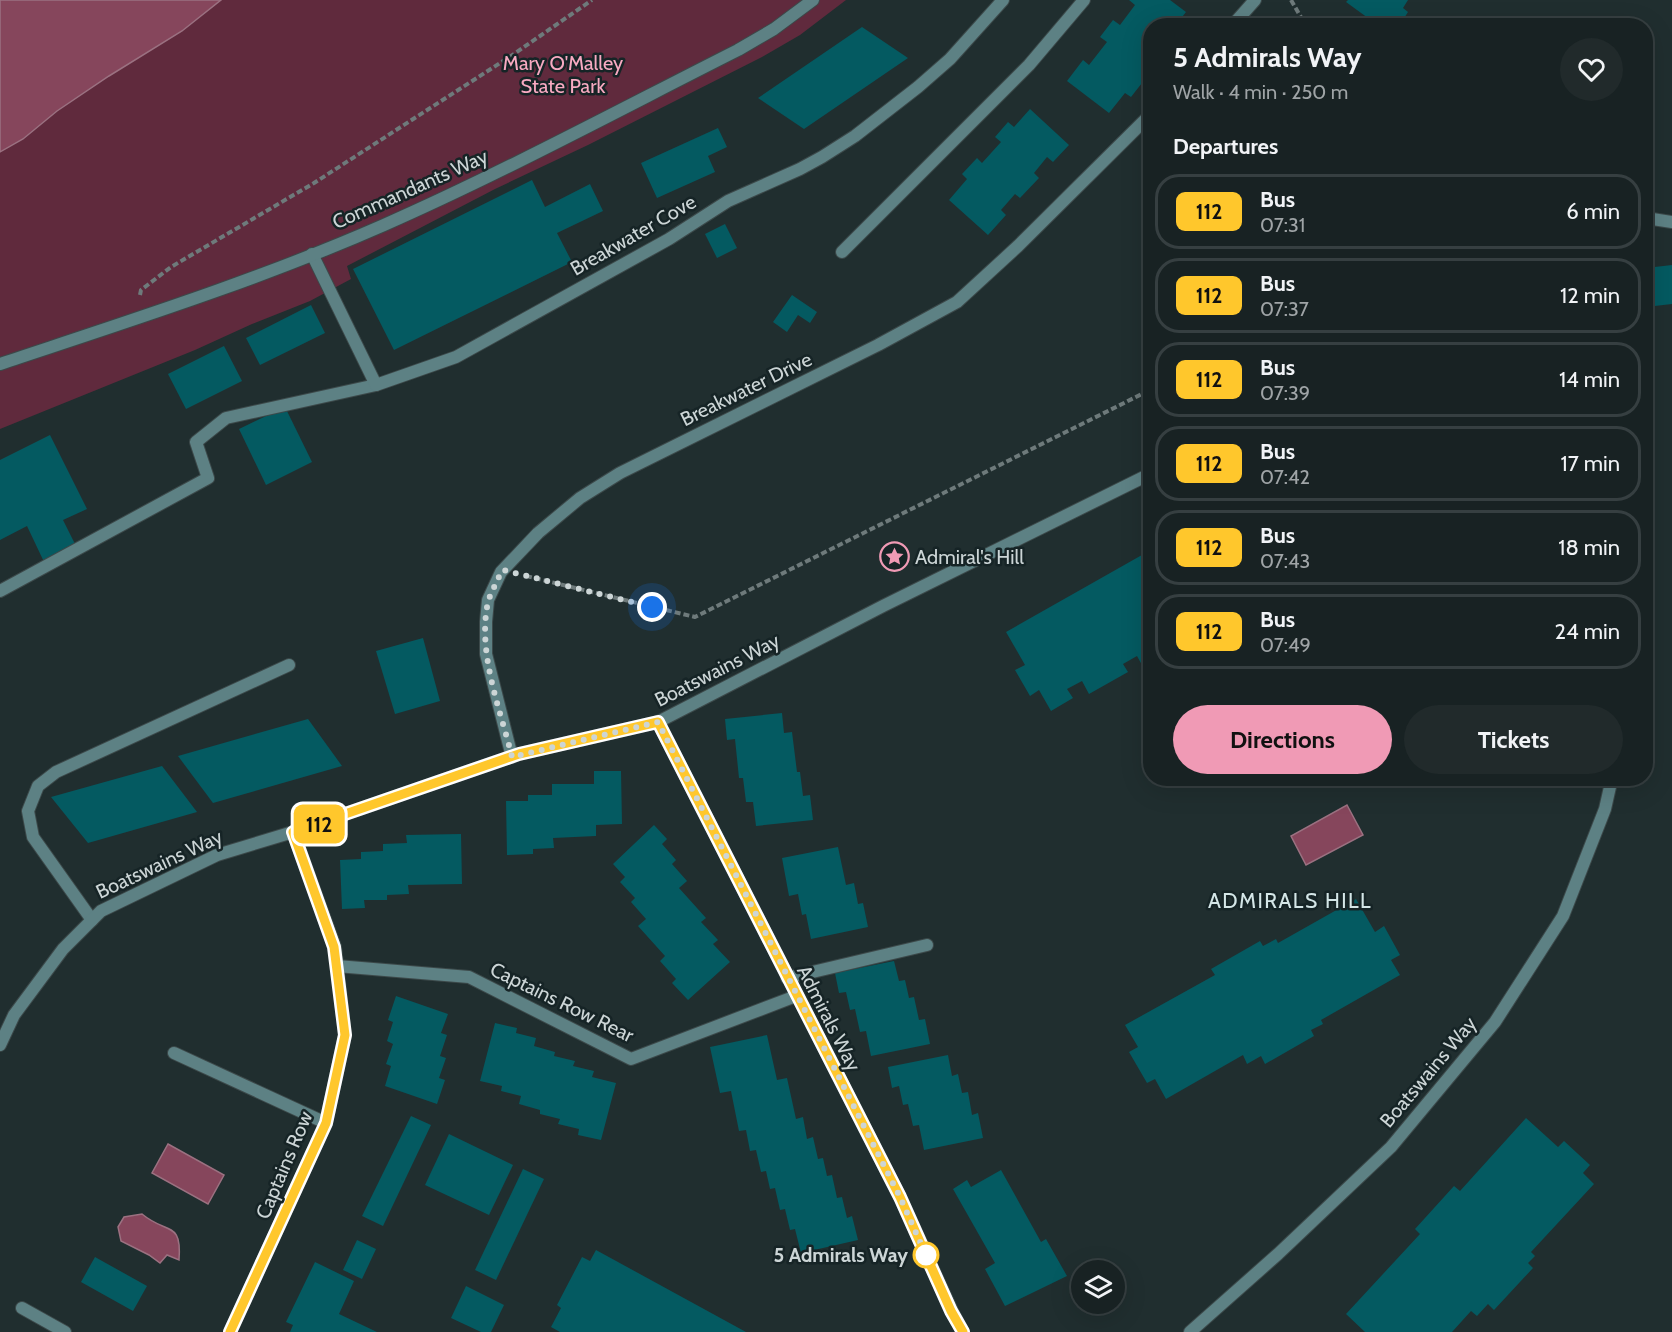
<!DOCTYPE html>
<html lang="en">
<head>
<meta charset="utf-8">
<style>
	body { margin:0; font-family:Cabin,sans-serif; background:#212a2b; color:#f1f3f6; height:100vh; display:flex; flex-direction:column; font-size:22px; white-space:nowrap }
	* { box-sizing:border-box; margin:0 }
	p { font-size:20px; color:#9fa4a6 }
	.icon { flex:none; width:33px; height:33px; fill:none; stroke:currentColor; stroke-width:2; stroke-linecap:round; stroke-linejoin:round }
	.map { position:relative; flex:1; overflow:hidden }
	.sheet { position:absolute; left:1143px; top:18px; width:510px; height:768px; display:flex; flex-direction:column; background:#182223; border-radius:24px; box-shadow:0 6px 24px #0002,0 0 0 2px #363f41 }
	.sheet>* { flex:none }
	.badge { padding:0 12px; border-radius:9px; font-size:21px; line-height:39px }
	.fabs { position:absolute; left:1071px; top:1260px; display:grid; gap:12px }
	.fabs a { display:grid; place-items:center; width:54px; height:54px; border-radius:50%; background:#182223; box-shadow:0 6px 24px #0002,0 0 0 2px #363f41; font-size:30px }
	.you { position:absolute; width:30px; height:30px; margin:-15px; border:4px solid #fff; border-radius:50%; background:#1a73e8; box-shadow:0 0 0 9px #1a73e833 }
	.map>.badge { position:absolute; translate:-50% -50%; box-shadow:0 0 0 3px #fff }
	h2 { padding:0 30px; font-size:22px; line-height:54px }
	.round { display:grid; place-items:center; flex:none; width:63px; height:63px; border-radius:32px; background:#212a2b }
	.overview { display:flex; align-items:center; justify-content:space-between; height:102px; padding:0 30px }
	h1 { font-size:28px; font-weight:800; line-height:45px }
	.action { display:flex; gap:12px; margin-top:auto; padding:12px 30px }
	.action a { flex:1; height:69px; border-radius:36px; background:#f09ab5; color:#111; font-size:24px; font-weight:800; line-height:69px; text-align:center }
	.action a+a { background:#212a2b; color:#f1f3f6 }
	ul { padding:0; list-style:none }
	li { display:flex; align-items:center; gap:18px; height:75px; margin:0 12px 9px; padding:0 18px; border:3px solid #363f41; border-radius:24px }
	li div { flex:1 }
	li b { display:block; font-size:22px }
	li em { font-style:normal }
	li .badge { min-width:66px; font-weight:700; text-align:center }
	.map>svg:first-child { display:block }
	.green { fill:#602a3d }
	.water { fill:#86465c; stroke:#9b7181; stroke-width:1.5 }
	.building { fill:#045a61 }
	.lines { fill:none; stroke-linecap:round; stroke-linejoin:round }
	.service-casing { stroke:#3c494a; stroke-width:14 }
	.minor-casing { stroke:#3c494a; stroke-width:14 }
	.path { stroke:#6e7a7b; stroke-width:4; stroke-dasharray:6 3; stroke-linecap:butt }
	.service { stroke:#5d8184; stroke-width:12 }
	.minor { stroke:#5d8184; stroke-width:12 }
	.line-casing { stroke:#fff; stroke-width:14 }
	.line { stroke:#ffc72c; stroke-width:9 }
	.walk { stroke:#ccd5d6; stroke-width:6; stroke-dasharray:0 10.8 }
	.stop-dot { fill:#fff; stroke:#ffc72c; stroke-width:3 }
	.labels { text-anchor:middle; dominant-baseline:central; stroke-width:5; stroke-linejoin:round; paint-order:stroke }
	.park-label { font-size:20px; fill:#f8aac2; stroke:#162426 }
	.street-label { font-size:20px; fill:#ccd5d6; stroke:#162426 }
	.poi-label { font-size:20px; fill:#ccd5d6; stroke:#162426; text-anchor:start }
	.stop-label { font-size:20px; font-weight:bold; fill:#ccd5d6; stroke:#162426; text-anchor:end }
	.neighbourhood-label { font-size:21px; letter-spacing:1.5px; fill:#d4e6e7; stroke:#162426 }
</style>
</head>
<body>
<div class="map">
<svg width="1672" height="1332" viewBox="0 0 1672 1332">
	<rect width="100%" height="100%" fill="#202e2f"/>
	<polygon class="green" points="221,0 846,0 800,35 762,57 588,145 495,189 347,266 351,279 310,301 252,324 195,350 0,429 0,152 23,139 57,111 109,76 182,31"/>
	<g class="water">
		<polygon points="0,0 221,0 182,31 109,76 57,111 23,139 0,152"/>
		<polygon points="1347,805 1363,835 1306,865 1291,836"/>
		<polygon points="168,1144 224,1175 208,1204 152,1173"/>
		<path d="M142 1214C167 1235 182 1220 179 1260L167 1255 160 1263 149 1255 121 1241 118 1227 124 1217Z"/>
	</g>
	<g class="building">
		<polygon points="1129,0 1170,0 1186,12 1175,26 1150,26 1150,58 1142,69 1149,74 1131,97 1125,93 1109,113 1067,81 1083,60 1089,65 1107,42 1100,37 1113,20 1120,25 1135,5"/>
		<polygon points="1348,0 1408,0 1403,8 1408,12 1399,26 1379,26 1346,2"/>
		<polygon points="862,27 908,58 804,129 758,98"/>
		<polygon points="1030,109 1069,145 1053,162 1047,157 1034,173 1039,178 1020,198 1015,194 1001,210 1006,215 988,235 949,200 967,179 962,174 977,158 982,163 1001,142 995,137 1008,122 1014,127"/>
		<polygon points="718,128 727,147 708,156 715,172 657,198 641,163"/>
		<polygon points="532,180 545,207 590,184 603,211 557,233 572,262 394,350 353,269"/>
		<polygon points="725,224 737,248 717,258 705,234"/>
		<polygon points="1672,265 1672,304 1646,307 1646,268"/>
		<polygon points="792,295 817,312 810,323 798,315 787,332 773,322"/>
		<polygon points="311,305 325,333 260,365 246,338"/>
		<polygon points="224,346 242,381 186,409 168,374"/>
		<polygon points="285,407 312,462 266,485 239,429"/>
		<polygon points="50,435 87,509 63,520 77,548 45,564 27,526 0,540 0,460"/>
		<polygon points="1150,542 1150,660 1142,665 1137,656 1123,664 1128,672 1089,694 1082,681 1067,689 1073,698 1051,711 1039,690 1030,696 1015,670 1025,665 1006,632 1149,551 1145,545"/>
		<polygon points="423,638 440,701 395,714 376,651"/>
		<polygon points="782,713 784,733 792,732 797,772 800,772 803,796 810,795 813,820 756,826 753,802 746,802 743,778 739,778 735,739 727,740 725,719"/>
		<polygon points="308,719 342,766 213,803 178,756"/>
		<polygon points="162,766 197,812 88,843 51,797"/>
		<polygon points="594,771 621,771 622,824 596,825 596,836 553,838 554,848 533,849 533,854 507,855 506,801 528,801 528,795 552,795 552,784 594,784"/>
		<polygon points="654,825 667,839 662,844 676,860 672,864 687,881 679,888 706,918 701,922 718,940 713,944 730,962 688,1000 672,983 676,979 660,961 665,956 638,926 646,919 631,902 635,898 620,882 625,877 613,864"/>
		<polygon points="461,834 462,884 408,885 409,894 387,895 387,900 364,900 365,908 342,909 340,860 361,859 361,852 383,851 383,844 407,843 406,835"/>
		<polygon points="838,847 846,885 854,883 858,904 863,903 868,927 811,939 806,914 802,915 798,894 789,896 782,858"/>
		<polygon points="1356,899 1375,932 1384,926 1400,955 1391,960 1400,975 1321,1020 1323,1024 1311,1030 1314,1036 1265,1064 1261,1056 1247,1064 1243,1055 1166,1099 1155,1079 1147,1083 1129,1052 1138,1047 1125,1025 1215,975 1211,969 1260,941 1263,946 1276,939 1278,943"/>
		<polygon points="894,961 899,981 905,980 909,998 914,997 919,1020 925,1019 930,1044 871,1056 866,1031 860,1032 855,1009 850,1010 846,992 839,993 835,973"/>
		<polygon points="396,996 448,1014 441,1033 447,1035 440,1056 446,1058 439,1078 445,1080 437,1104 385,1086 391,1066 386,1064 393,1044 387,1041 393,1022 388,1020"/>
		<polygon points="495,1023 517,1028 516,1033 536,1038 534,1046 555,1052 554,1056 575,1061 573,1066 594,1071 592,1077 616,1083 601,1140 578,1135 579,1129 558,1124 560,1119 540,1114 540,1110 519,1104 521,1096 501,1091 502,1086 480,1081"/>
		<polygon points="767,1035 777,1080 787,1078 796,1119 803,1117 807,1139 813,1137 818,1159 823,1158 827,1176 832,1175 837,1198 842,1197 847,1218 852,1216 858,1240 801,1253 795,1229 790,1230 785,1209 780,1210 775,1188 770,1189 766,1171 761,1172 756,1150 750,1151 746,1130 739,1131 731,1091 720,1093 710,1047"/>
		<polygon points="948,1055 952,1076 958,1074 962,1093 968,1092 972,1115 978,1113 983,1138 924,1150 919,1125 913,1126 908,1104 903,1105 899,1086 892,1088 888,1067"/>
		<polygon points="411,1116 431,1125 383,1226 362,1216"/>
		<polygon points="1526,1118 1558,1147 1564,1141 1590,1165 1583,1173 1594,1184 1531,1252 1535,1256 1528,1263 1533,1268 1494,1310 1488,1304 1477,1316 1471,1311 1452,1332 1365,1332 1346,1314 1420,1234 1415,1229 1454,1186 1460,1191"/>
		<polygon points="449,1134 513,1165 489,1215 425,1185"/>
		<polygon points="523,1169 544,1179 496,1280 475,1270"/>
		<polygon points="1001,1170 1041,1242 1046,1239 1067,1276 1005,1306 985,1269 995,1263 953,1189 967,1180 971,1187"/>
		<polygon points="357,1240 376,1249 362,1279 343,1270"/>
		<polygon points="596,1250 746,1332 560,1332 551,1327 561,1308 557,1305 582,1257 590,1261"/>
		<polygon points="95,1257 147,1286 133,1311 81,1282"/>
		<polygon points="315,1262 354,1281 339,1314 377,1332 290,1332 293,1325 286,1322"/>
		<polygon points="466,1286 504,1305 491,1332 481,1332 451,1318"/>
	</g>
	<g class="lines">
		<defs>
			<g id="service">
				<polyline points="1646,218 1672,222"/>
				<polyline points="842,252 1029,65 1084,0"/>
				<polyline points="0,591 208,478 196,442 226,418 376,385"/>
				<polyline points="92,920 33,837 28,811 38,786 56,772 289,665"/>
				<polyline points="787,978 927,945"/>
				<polyline points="174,1053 326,1123"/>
				<polyline points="22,1308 65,1332"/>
			</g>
			<g id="minor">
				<polyline points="1232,26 1255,0"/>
				<polyline points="312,254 376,385 456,357 669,239 728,201 800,169 822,157 855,136 918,87 950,59 1003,0"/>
				<path d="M0 364C129 321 259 280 384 225 504 172 621 109 738 50L774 29 813 0"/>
				<polyline points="658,722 900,1197 952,1311 963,1332"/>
				<polyline points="512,757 486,654 486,622 488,600 501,572 538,533 580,498 620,473 878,345 957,302 1018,246 1150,115"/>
				<polyline points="337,966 469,977 631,1059 796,996"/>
				<polyline points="0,1045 14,1015 63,949 101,911 217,855 293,832 519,754 658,722 883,606 1150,474"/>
				<polyline points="230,1332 326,1123 345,1035 335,947 293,832"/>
				<polyline points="1190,1332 1278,1254 1391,1147 1495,1022 1563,916 1605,809 1612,778"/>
			</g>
		</defs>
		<use href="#service" class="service-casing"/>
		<use href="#minor" class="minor-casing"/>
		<g class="path">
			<polyline points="1291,0 1306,26"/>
			<polyline points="140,295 141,290 171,267 314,183 511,56 592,0"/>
			<polyline points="526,576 695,617 1150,390"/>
		</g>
		<use href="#service" class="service"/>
		<use href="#minor" class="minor"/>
	</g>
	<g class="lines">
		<defs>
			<polyline id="line" points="230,1332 326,1123 345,1035 334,947 293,832 519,754 658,722 900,1197 951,1311 963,1332"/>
		</defs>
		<use href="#line" class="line-casing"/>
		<use href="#line" class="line"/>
		<path class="walk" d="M652 607 503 570 501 572C497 582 491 592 488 602 477 653 500 708 512 757L658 722 900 1197 926 1255"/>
	</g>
	<defs>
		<symbol id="sight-ring" viewBox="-11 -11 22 22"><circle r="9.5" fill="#162426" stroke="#f09ab5" stroke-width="1.5"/><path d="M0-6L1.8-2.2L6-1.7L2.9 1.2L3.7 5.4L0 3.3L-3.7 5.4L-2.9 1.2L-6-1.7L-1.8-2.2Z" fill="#f09ab5"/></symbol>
	</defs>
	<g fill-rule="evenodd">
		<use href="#sight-ring" x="878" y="540" width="33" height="33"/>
	</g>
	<circle class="stop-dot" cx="926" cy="1255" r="12"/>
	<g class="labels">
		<g class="park-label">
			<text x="563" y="63">Mary O'Malley<tspan x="563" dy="23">State Park</tspan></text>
		</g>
		<g class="street-label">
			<text transform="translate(410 189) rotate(-24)">Commandants Way</text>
			<text transform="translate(633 235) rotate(-30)">Breakwater Cove</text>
			<text transform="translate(746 389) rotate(-26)">Breakwater Drive</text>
			<text transform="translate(717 670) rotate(-27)">Boatswains Way</text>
			<text transform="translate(159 864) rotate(-25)">Boatswains Way</text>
			<text transform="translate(562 1002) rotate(26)">Captains Row Rear</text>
			<text transform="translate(829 1018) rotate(63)">Admirals Way</text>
			<text transform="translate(1428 1072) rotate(-50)">Boatswains Way</text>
			<text transform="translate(284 1165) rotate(-67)">Captains Row</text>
		</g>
		<g class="poi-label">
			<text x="915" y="557">Admiral's Hill</text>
		</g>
		<g class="stop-label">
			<text x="908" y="1255">5 Admirals Way</text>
		</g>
		<g class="neighbourhood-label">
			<text x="1290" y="900">ADMIRALS HILL</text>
		</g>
	</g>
</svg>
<div class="fabs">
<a><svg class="icon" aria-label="layers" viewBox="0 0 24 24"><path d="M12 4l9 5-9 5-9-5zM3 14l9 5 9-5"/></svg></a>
</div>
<div class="you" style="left:652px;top:607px"></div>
<b class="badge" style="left:319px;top:824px;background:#ffc72c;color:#111">112</b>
<section class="sheet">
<div class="overview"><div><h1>5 Admirals Way</h1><p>Walk · 4 min · 250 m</p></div><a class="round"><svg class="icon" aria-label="heart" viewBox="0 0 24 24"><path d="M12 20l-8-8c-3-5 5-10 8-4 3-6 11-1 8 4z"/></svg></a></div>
<h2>Departures</h2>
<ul>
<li><span class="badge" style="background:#ffc72c;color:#111">112</span><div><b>Bus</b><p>07:31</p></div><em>6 min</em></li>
<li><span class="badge" style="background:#ffc72c;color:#111">112</span><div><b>Bus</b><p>07:37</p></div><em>12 min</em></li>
<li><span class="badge" style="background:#ffc72c;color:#111">112</span><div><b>Bus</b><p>07:39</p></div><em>14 min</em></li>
<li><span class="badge" style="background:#ffc72c;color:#111">112</span><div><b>Bus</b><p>07:42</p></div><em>17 min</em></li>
<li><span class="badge" style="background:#ffc72c;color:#111">112</span><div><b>Bus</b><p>07:43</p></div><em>18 min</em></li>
<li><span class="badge" style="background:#ffc72c;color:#111">112</span><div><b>Bus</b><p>07:49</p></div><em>24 min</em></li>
</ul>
<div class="action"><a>Directions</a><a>Tickets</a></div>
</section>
</div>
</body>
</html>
